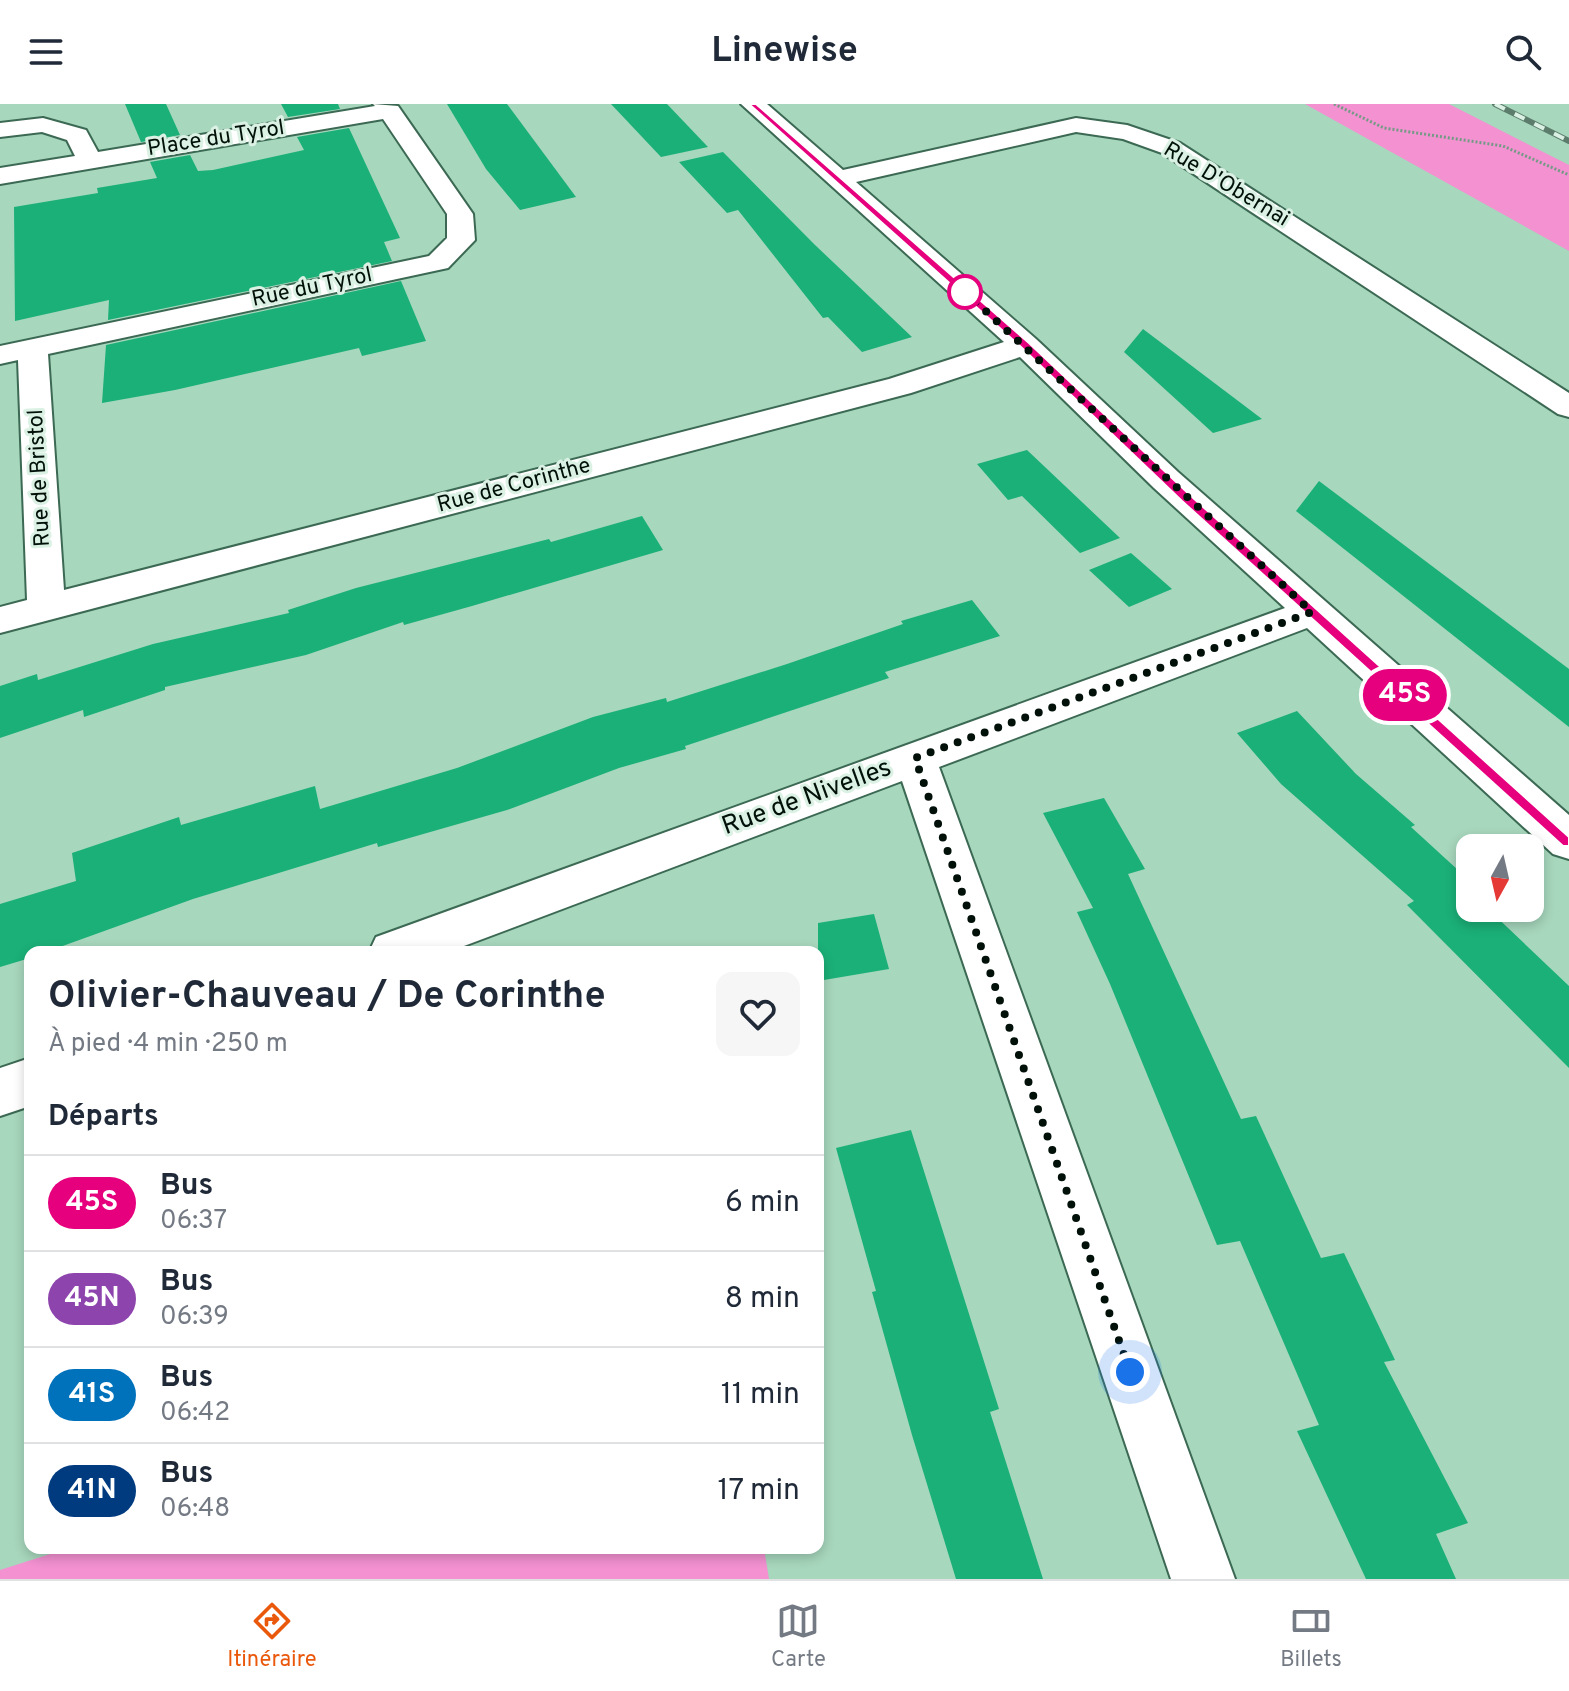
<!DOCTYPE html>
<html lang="fr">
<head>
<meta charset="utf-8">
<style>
	body { margin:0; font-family:Overpass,sans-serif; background:#f6f6f7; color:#1f2937; height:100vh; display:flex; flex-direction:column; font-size:30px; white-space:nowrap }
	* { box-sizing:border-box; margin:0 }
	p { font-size:26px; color:#747a83 }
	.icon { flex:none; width:44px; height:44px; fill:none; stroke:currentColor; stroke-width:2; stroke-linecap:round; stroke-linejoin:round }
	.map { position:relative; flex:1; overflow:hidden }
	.drawer { position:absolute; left:24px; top:842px; width:800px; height:608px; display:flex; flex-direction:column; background:#fff; border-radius:16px; box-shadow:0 4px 12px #0003 }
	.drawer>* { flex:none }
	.badge { padding:0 16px; border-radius:26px; font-size:28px; line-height:52px }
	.needle { width:52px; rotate:188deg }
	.tools { position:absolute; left:1456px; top:730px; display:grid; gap:16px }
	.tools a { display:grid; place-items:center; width:88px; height:88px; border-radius:16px; background:#fff; box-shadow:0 4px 12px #0003; font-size:40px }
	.you { position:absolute; width:40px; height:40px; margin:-20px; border:6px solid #fff; border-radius:50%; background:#1a73e8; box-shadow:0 0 0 12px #1a73e833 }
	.map>.badge { position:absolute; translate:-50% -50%; box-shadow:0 0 0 4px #fff }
	h2 { padding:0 24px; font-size:30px; line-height:72px }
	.round { display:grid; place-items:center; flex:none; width:84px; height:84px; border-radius:16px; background:#f6f6f7 }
	.headline { display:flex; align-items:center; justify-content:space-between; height:136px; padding:0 24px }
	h1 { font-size:38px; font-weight:700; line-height:60px }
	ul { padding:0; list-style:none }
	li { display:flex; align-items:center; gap:24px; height:96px; padding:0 24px; border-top:2px solid #e0e1e3 }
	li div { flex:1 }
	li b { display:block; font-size:30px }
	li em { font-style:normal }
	li .badge { min-width:88px; font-weight:700; text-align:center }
	header { display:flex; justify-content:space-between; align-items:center; height:104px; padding:0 24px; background:#fff; font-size:36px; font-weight:700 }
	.dock { display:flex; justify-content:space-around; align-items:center; height:112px; border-top:2px solid #e0e1e3; background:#fff; font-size:22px; color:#747a83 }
	.dock a { display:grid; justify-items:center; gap:4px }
	.dock .current { color:#ea580c }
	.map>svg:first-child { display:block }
	.green { fill:#f391d1 }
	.building { fill:#1bb078 }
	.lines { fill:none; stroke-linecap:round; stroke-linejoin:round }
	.minor-casing { stroke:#3c6953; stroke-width:4 }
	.path { stroke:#749a86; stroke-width:3; stroke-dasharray:2 2; stroke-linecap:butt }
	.minor { fill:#fff; fill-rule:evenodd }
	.rail-casing { stroke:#5c7d6b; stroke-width:6 }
	.rail { stroke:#daf1e4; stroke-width:4; stroke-dasharray:11; stroke-linecap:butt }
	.line { fill:#e6007e; stroke:#fff; stroke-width:2 }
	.walk { stroke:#011008; stroke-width:8; stroke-dasharray:0 14.4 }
	.stop-dot { fill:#fff; stroke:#e6007e; stroke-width:4 }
	.labels { text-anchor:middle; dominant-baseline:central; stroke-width:6; stroke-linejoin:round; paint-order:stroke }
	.far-street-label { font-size:22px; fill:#011008; stroke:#daf1e4 }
	.street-label { font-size:26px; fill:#011008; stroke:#daf1e4 }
</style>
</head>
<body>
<header><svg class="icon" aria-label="menu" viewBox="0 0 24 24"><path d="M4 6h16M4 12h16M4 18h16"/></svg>Linewise<svg class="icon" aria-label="search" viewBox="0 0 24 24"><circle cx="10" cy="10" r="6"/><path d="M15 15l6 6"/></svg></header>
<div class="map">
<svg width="1569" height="1475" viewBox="0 0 1569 1475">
	<rect width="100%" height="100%" fill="#a7d7bd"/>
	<g class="green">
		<polygon points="1305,0 1449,0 1569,61 1569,147"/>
		<polygon points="69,1444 764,1444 769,1475 0,1475 0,1466"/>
	</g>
	<g class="building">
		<polygon points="125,0 166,0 180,31 141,38"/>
		<polygon points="281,0 338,0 340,5 288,13"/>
		<polygon points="447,0 507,0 576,93 520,106 486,65"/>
		<polygon points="611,0 667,0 708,43 661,53"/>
		<polygon points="349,24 400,134 384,138 392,157 108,216 109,196 15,217 14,103 98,89 97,84 157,74 150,58 190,51 198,67 213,66 304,46 297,33"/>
		<polygon points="723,48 814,140 912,233 862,248 828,213 823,214 738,106 727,109 679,58"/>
		<polygon points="401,177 426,237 362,252 359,244 175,286 102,299 106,241"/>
		<polygon points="1143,225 1262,315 1213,329 1124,248"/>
		<polygon points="1027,346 1120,434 1080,449 1022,392 1008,396 977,360"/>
		<polygon points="1319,377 1569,565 1569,623 1296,407"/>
		<polygon points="642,412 663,446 472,502 404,521 403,518 306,551 165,583 165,586 84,613 83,606 0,634 0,582 37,570 38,576 153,540 289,509 288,506 356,484 549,435 551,438"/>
		<polygon points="1131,449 1172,485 1129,503 1089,466"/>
		<polygon points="972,496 1000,532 885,568 889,574 685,642 686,645 619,664 507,706 378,743 377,739 193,795 46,848 30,848 30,854 0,863 0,800 76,777 72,749 179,713 181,721 315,682 320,705 457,664 593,613 666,594 667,598 787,560 903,520 901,517"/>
		<polygon points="1297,607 1356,670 1415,721 1411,723 1470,777 1470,804 1487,804 1569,882 1569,964 1407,801 1414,797 1281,680 1237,629"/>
		<polygon points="1104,694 1145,765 1128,770 1241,1015 1256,1012 1321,1154 1344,1149 1395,1256 1384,1258 1468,1419 1436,1430 1456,1475 1366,1475 1297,1327 1319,1321 1240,1137 1217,1141 1110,880 1077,808 1093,804 1043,709"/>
		<polygon points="874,810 889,865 818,877 818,819"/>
		<polygon points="911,1026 999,1305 990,1308 1043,1475 956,1475 912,1331 872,1188 876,1187 836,1044"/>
	</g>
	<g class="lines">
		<defs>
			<g id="minor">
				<polygon points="373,0 398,2 473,110 475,136 448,164 48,250 64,486 889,275 1004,238 741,0 767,0 843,66 1076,14 1127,21 1180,39 1569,289 1569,313 1558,310 1162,49 1123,35 1076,28 856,78 1036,235 1178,368 1569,711 1569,755 1553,750 1307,524 939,663 1235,1475 1171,1475 902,677 448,848 369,848 376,833 1285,504 1154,384 1020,253 911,289 0,529 0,503 27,496 18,256 0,260 0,242 429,152 447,134 447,110 383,15 0,80 0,64 75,52 67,36 42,28 0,33 0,19 43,14 86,26 98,48 375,2"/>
				<polygon points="30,954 30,1002 0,1012 0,964"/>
			</g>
		</defs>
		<use href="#minor" class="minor-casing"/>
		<polyline class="path" points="1334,0 1384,24 1503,42 1569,71"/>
		<use href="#minor" class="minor"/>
		<defs>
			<polyline id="rail" points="1495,0 1569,37"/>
		</defs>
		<use href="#rail" class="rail-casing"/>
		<use href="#rail" class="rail"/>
	</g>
	<polygon class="line" points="749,0 756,0 1029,239 1191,392 1569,733 1569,742 1563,742 1182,397 1021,243"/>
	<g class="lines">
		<polyline class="walk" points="965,188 1312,508 915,654 1130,1268"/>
	</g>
	<circle class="stop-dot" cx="965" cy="188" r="16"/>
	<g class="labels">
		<g class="far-street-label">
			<text transform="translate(216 35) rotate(-9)">Place du Tyrol</text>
			<text transform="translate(1226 81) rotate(31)">Rue D'Obernai</text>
			<text transform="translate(312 184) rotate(-12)">Rue du Tyrol</text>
			<text transform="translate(40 374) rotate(-93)">Rue de Bristol</text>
			<text transform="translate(514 382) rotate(-15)">Rue de Corinthe</text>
		</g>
		<g class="street-label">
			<text transform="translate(807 694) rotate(-20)">Rue de Nivelles</text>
		</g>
	</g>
</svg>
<div class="tools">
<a><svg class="needle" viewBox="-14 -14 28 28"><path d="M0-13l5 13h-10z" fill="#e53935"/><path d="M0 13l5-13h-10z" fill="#747a83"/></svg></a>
</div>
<div class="you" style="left:1130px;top:1268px"></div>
<b class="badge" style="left:1405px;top:591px;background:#e6007e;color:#fff">45S</b>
<section class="drawer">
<div class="headline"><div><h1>Olivier-Chauveau / De Corinthe</h1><p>À pied · 4 min · 250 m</p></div><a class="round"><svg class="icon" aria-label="heart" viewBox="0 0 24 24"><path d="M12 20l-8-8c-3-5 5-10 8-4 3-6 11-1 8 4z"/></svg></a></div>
<h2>Départs</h2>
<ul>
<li><span class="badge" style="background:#e6007e;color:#fff">45S</span><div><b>Bus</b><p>06:37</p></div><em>6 min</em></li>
<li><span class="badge" style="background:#8e44ad;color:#fff">45N</span><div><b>Bus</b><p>06:39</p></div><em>8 min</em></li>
<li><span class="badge" style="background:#0072bc;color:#fff">41S</span><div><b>Bus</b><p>06:42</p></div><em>11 min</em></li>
<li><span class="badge" style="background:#003b80;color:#fff">41N</span><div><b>Bus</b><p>06:48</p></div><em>17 min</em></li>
</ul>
</section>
</div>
<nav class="dock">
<a class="current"><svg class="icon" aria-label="directions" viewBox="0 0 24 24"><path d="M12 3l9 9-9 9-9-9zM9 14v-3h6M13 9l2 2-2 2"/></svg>Itinéraire</a>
<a><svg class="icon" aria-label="map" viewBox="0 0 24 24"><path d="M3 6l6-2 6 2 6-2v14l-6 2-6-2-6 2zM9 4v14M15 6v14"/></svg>Carte</a>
<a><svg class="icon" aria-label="tickets" viewBox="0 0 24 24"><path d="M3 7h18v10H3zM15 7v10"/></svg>Billets</a>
</nav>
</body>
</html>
